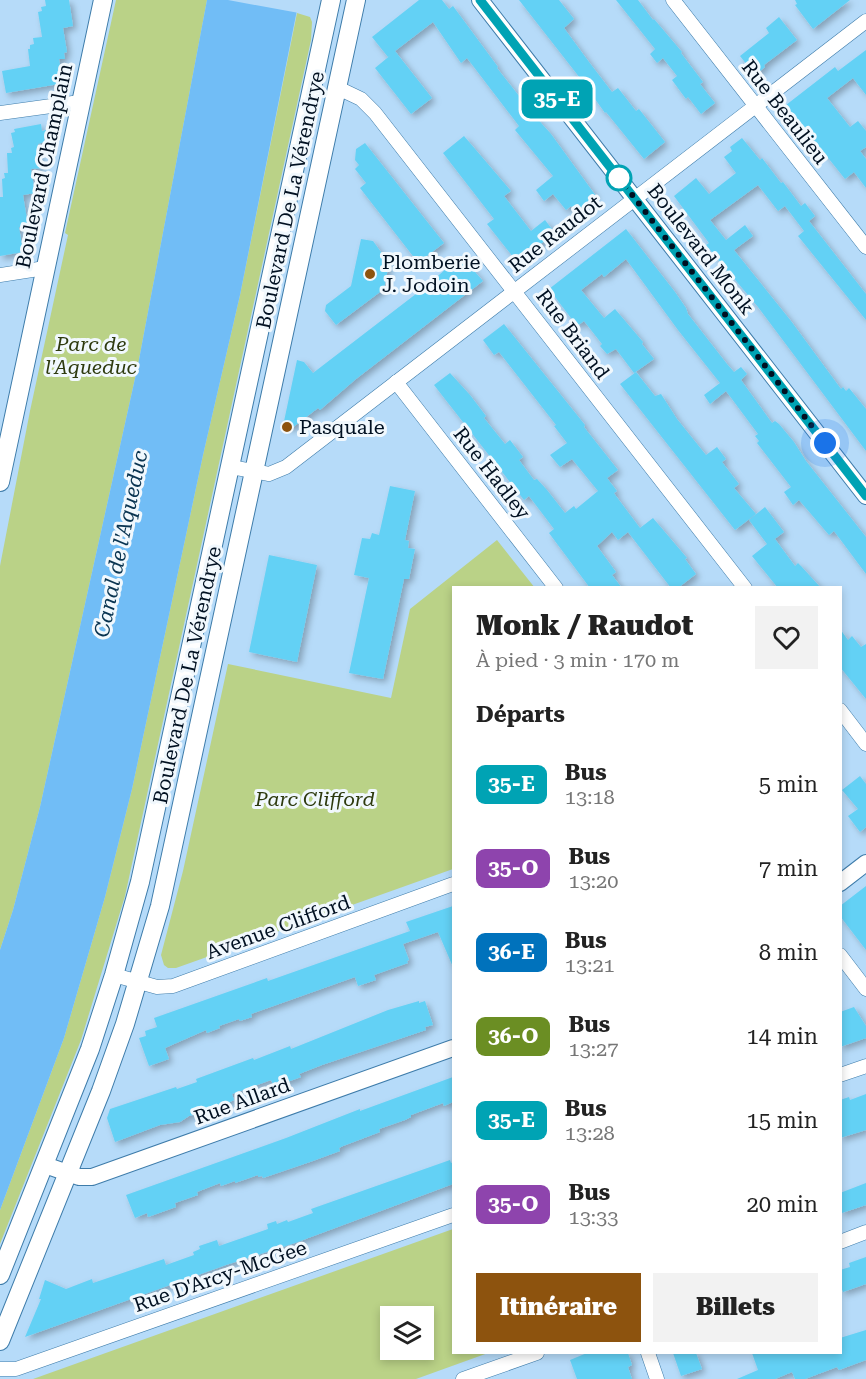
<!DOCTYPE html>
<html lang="fr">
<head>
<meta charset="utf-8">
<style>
	body { margin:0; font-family:"Roboto Serif",serif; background:#f2f2f2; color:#222; height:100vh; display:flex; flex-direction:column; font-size:22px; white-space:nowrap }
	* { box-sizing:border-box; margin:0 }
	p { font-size:20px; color:#767676 }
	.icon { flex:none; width:33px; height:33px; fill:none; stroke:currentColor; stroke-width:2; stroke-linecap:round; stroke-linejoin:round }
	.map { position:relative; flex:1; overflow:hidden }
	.side { position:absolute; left:452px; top:586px; width:390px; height:768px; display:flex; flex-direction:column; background:#fff; border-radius:0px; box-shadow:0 3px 9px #0003 }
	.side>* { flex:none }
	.badge { padding:0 12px; border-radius:9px; font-size:21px; line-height:39px }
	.buttons { position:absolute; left:380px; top:1306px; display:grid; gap:12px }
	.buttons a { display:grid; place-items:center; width:54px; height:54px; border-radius:0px; background:#fff; box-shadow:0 3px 9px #0003; font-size:30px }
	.you { position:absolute; width:30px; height:30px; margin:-15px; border:4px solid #fff; border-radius:50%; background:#1a73e8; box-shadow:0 0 0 9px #1a73e833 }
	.map>.badge { position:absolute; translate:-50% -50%; box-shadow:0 0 0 3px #fff }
	h2 { padding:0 24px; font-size:22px; line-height:54px }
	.round { display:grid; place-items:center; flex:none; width:63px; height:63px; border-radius:0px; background:#f2f2f2 }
	.head { display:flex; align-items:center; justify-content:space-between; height:102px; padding:0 24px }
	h1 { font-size:28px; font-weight:800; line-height:45px }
	.button { display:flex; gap:12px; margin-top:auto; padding:12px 24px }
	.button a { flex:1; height:69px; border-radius:0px; background:#8d530e; color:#fff; font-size:24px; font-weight:800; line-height:69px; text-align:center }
	.button a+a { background:#f2f2f2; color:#222 }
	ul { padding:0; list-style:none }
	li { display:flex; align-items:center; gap:18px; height:84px; padding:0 24px }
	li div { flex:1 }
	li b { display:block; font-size:22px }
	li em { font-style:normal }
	li .badge { min-width:66px; font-weight:700; text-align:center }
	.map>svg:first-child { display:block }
	.green { fill:#bad287; fill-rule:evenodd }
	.water { fill:#71bdf6 }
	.pier { fill:#b6dbf9 }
	.building { fill:#64d1f5; filter:url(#shadow) }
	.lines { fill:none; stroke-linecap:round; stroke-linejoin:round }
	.minor-casing { stroke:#3e7caa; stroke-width:15 }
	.tertiary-casing { stroke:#3e7caa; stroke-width:18 }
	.secondary-casing { stroke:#3e7caa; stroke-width:20 }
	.minor { stroke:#fff; stroke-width:14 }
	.tertiary { stroke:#fff; stroke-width:16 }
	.secondary { stroke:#fff; stroke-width:18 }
	.line-casing { stroke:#fff; stroke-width:14 }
	.line { stroke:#00a3b4; stroke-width:9 }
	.walk { stroke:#001021; stroke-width:6; stroke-dasharray:0 10.8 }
	.stop-dot { fill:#fff; stroke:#00a3b4; stroke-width:3 }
	.poi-dot { fill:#8d530e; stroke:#f1f8fd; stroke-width:2 }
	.labels { text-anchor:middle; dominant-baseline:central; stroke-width:6; stroke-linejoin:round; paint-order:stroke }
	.street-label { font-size:20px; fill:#001021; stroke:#f1f8fd }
	.poi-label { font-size:20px; fill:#001021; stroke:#f1f8fd; text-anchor:start }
	.park-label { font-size:20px; font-style:italic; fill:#2e3a0e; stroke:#f1f8fd }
	.water-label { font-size:21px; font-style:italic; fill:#093451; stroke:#f1f8fd }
</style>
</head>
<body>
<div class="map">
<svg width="866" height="1379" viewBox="0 0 866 1379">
	<defs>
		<filter id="shadow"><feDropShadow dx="3.5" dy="3.5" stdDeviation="3" flood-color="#0004"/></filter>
	</defs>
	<rect width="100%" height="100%" fill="#b6dbf9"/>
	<g class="green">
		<polygon points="116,0 207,0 138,365 40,807 13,910 0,950 0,566 30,411 68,235 65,233"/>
		<polygon points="297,13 310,17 312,22 311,40 125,896 81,1040 0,1244 0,1210 64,1038 105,897 132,789 203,455 240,295"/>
		<polygon points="497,540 535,588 453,588 453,869 176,968 168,968 164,965 161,955 183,871 228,664 391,698 410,609"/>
		<path d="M453 1229V1353H488L416 1379H33ZM390 1317H423V1350H390Z"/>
	</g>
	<polygon class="water" points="207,0 299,0 240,295 203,455 132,789 105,897 64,1038 0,1210 0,950 13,910 40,807 138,365"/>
	<polygon class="pier" points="228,0 301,0 299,13"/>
	<g class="building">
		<polygon points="45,0 69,0 73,26 63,28 67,52 64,53 65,59 59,59 62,77 58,78 59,84 6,93 2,71 30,66 28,49 30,49 30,45 34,44 33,38 42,37 38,12 42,11 41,7 46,6"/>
		<polygon points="419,0 442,0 449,9 453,6 498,67 497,68 534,115 551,134 596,196 576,212 571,206 566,210 553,194 544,201 536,190 553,176 515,130 519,126 467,58 461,63 433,22 395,51 432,98 411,114 375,68 392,54 388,57 372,37"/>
		<polygon points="519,0 559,0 574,19 564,28 589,62 612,92 618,88 636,111 639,109 665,142 644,159 606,112 605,113 580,78"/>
		<polygon points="616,0 638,0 653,20 654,19 682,52 681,53 703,82 700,84 715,103 701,114 688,97 686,99 672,80 677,76 663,58 657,63 650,54 655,49"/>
		<polygon points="795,0 850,0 813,29 795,5 797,4"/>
		<polygon points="779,17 797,40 764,65 765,67 755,75 740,56 769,33 766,28"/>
		<polygon points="866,50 866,95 853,78 827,98 850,127 858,121 866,131 866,147 860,151 866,159 866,188 854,172 845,179 786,105 835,67 838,71"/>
		<polygon points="41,124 42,131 46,130 44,142 38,144 42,168 31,169 35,193 23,195 28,226 19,227 23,252 0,256 0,197 3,197 2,179 5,178 4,173 8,173 7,153 12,153 11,148 14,147 11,133 15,132 14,129"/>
		<polygon points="464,136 511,191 504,196 531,231 545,220 555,233 517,262 487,224 494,219 443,153"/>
		<polygon points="742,138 760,160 762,158 781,183 783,182 801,206 805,203 815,216 809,221 866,294 866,320 798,236 804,231 785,206 778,211 758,185 710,220 726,240 745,225 753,236 734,250 791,321 841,389 843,387 846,391 849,388 866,409 866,451 758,307 706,245 709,243 674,196 696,178 709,194 736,173 724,157 732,151 730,147"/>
		<polygon points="365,143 444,243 420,261 418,258 416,260 360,188 366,183 355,169 359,165 355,160 356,149"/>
		<polygon points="626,229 675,292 686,308 688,314 727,364 734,372 741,367 747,374 741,380 772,423 775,421 779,424 794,442 806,461 866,537 866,574 834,531 829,535 799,500 793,505 784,492 791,487 757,443 759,441 755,436 758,434 726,391 710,404 704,395 720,383 678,330 626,259 604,277 602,274 581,290 604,318 615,309 643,342 642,344 654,359 634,373 616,349 607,354 600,346 602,344 584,321 577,326 549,289"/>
		<polygon points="361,239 373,241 389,263 384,289 336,325 325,311 326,305 351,286"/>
		<polygon points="461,256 483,281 356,379 320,410 318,408 292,428 283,426 297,360 304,362 313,373 425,287"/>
		<polygon points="504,324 585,425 584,427 618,470 607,478 617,491 614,493 616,496 640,528 653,518 687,558 685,559 696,574 678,588 671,588 628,532 618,540 612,532 597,546 616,572 612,575 622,588 590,588 549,533 554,529 529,496 524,500 434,385 450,373 470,395 486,416 484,418 505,444 510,440 523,457 519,460 534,480 537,479 547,490 565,513 574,506 576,509 598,491 572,459 560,467 550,455 567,443 554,426 556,425 499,352 494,355 483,340"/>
		<polygon points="636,372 655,396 661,394 677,419 706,455 717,447 726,459 722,462 739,484 734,488 756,514 735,530 620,384"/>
		<polygon points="390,486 415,491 405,540 409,541 408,548 415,549 409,579 404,579 383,679 349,673 369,578 354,575 362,538 370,539 372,533 379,535"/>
		<polygon points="765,507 784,532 772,541 775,539 795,566 798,563 801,566 821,588 778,588 752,556 767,544 749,520"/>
		<polygon points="269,555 317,565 297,662 249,652"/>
		<polygon points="840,629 848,640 852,636 861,647 866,644 866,699 840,667"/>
		<polygon points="860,776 866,784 866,827 860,832 848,816 858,809 842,790"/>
		<polygon points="866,886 866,950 840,916 840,906"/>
		<polygon points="453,906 453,967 438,932 403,944 409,960 407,961 408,963 374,975 376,980 358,986 355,977 251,1014 252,1017 240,1021 239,1019 219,1026 220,1028 207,1033 206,1030 165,1048 169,1059 149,1066 139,1038 146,1036 145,1031 157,1027 154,1018 267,978 268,981 410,931 406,922"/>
		<polygon points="419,1001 419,1003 425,1001 433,1025 425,1027 426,1030 322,1065 299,1074 301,1077 279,1085 277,1082 273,1084 271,1080 232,1094 234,1100 214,1110 189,1116 180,1122 160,1125 115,1142 107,1118 110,1109 176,1087 177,1089 197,1082 196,1079 253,1058 254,1060 290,1046 291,1049 388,1010"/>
		<polygon points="854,1007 866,1026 866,1038 840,1047 840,1012"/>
		<polygon points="453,1077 453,1102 444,1106 443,1103 411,1115 411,1117 405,1120 379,1129 380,1132 343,1146 339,1148 340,1151 310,1162 263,1178 262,1176 258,1177 258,1175 235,1183 235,1181 221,1186 220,1183 197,1192 198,1195 175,1203 176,1207 148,1217 147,1213 135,1218 126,1195 286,1138 360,1109 360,1111"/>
		<polygon points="866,1094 866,1130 840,1138 840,1100 849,1097 850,1100"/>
		<polygon points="450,1160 451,1163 453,1162 453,1184 295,1243 226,1265 25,1337 41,1299 39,1299 45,1280 66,1289 92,1279 93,1283 164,1259 166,1265 194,1255 193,1252 200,1249 199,1246 217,1240 219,1246 268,1229 267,1224 276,1221 277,1224 287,1220 288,1222 313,1213 311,1209"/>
		<polygon points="866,1183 866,1205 842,1213 840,1207 840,1193"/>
		<polygon points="866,1257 866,1284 843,1292 840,1284 840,1270 850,1267 849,1263"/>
		<polygon points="866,1330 866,1360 839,1370 837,1367 805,1379 795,1379 792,1372 775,1379 737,1379 758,1370 752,1353 840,1353 840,1338"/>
		<polygon points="587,1353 628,1353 632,1365 628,1367 632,1379 577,1379 570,1360"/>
		<polygon points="673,1353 696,1353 702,1369 681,1376"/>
	</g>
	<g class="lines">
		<defs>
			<g id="minor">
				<polyline points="673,0 866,247"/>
				<polyline points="338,88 361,99 375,113 745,588"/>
				<polyline points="0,113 80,102"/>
				<polyline points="0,275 45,268"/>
				<polyline points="396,382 556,588"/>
				<polyline points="231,467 269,474 286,467 866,21"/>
				<polyline points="840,710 866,744"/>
				<polyline points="840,955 866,989"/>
				<polyline points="114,975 157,987 173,986 453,884"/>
				<polyline points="840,1075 866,1066"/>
				<polyline points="840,1242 866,1232"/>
				<polyline points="648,1353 657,1379"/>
				<polyline points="0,1369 16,1369 453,1215"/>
				<polyline points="463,1379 537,1353"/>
			</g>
			<g id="tertiary">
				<polyline points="480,0 866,496"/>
				<polyline points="840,883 866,863"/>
				<polyline points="45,1165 79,1177 92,1177 453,1048"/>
			</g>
			<g id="secondary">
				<polyline points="0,482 103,0"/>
				<polyline points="0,1275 90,1049 114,975 140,882 331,0"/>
				<polyline points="0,1341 101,1091 125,1024 160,906 356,0"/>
			</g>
		</defs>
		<use href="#minor" class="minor-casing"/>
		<use href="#tertiary" class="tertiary-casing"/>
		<use href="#secondary" class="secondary-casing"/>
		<use href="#minor" class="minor"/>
		<use href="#tertiary" class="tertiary"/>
		<use href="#secondary" class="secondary"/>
	</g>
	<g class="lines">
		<defs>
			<polyline id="line" points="480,0 866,496"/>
		</defs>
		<use href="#line" class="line-casing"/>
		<use href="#line" class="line"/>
		<polyline class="walk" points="619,178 825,443"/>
	</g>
	<circle class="stop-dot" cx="619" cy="178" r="12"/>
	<g class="poi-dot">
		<circle cx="370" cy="274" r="6"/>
		<circle cx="287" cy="427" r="6"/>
	</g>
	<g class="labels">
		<g class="street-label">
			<text transform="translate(785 112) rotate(52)">Rue Beaulieu</text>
			<text transform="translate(44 166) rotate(-78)">Boulevard Champlain</text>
			<text transform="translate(290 200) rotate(-78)">Boulevard De La Vérendrye</text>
			<text transform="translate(555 234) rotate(-38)">Rue Raudot</text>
			<text transform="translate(701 249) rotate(52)">Boulevard Monk</text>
			<text transform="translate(573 334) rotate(53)">Rue Briand</text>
			<text transform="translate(492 473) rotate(52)">Rue Hadley</text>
			<text transform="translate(187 675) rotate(-78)">Boulevard De La Vérendrye</text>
			<text transform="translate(278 927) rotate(-20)">Avenue Clifford</text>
			<text transform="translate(242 1101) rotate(-20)">Rue Allard</text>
			<text transform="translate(220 1276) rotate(-19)">Rue D'Arcy-McGee</text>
		</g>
		<g class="poi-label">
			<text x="382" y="262">Plomberie<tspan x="382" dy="23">J. Jodoin</tspan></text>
			<text x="299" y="427">Pasquale</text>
		</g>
		<g class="park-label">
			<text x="91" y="344">Parc de<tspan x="91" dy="23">l'Aqueduc</tspan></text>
			<text x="315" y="799">Parc Clifford</text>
		</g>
		<g class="water-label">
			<text transform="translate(121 544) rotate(-78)">Canal de l'Aqueduc</text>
		</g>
	</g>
</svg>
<div class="buttons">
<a><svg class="icon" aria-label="layers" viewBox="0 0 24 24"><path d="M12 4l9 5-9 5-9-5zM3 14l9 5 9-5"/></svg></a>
</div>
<div class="you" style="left:825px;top:443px"></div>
<b class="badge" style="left:557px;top:99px;background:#00a3b4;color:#fff">35-E</b>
<section class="side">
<div class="head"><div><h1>Monk / Raudot</h1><p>À pied · 3 min · 170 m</p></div><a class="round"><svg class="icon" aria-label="heart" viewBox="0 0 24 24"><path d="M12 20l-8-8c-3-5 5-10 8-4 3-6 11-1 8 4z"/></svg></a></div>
<h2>Départs</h2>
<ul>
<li><span class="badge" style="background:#00a3b4;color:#fff">35-E</span><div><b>Bus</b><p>13:18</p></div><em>5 min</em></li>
<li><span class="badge" style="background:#8e44ad;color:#fff">35-O</span><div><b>Bus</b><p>13:20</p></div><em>7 min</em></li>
<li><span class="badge" style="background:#0072bc;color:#fff">36-E</span><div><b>Bus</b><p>13:21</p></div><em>8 min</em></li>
<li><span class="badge" style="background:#6b8e23;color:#fff">36-O</span><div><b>Bus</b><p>13:27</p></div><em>14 min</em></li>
<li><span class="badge" style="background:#00a3b4;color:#fff">35-E</span><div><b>Bus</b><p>13:28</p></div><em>15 min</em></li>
<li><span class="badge" style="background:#8e44ad;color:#fff">35-O</span><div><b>Bus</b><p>13:33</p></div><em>20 min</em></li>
</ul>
<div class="button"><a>Itinéraire</a><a>Billets</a></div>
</section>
</div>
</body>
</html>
